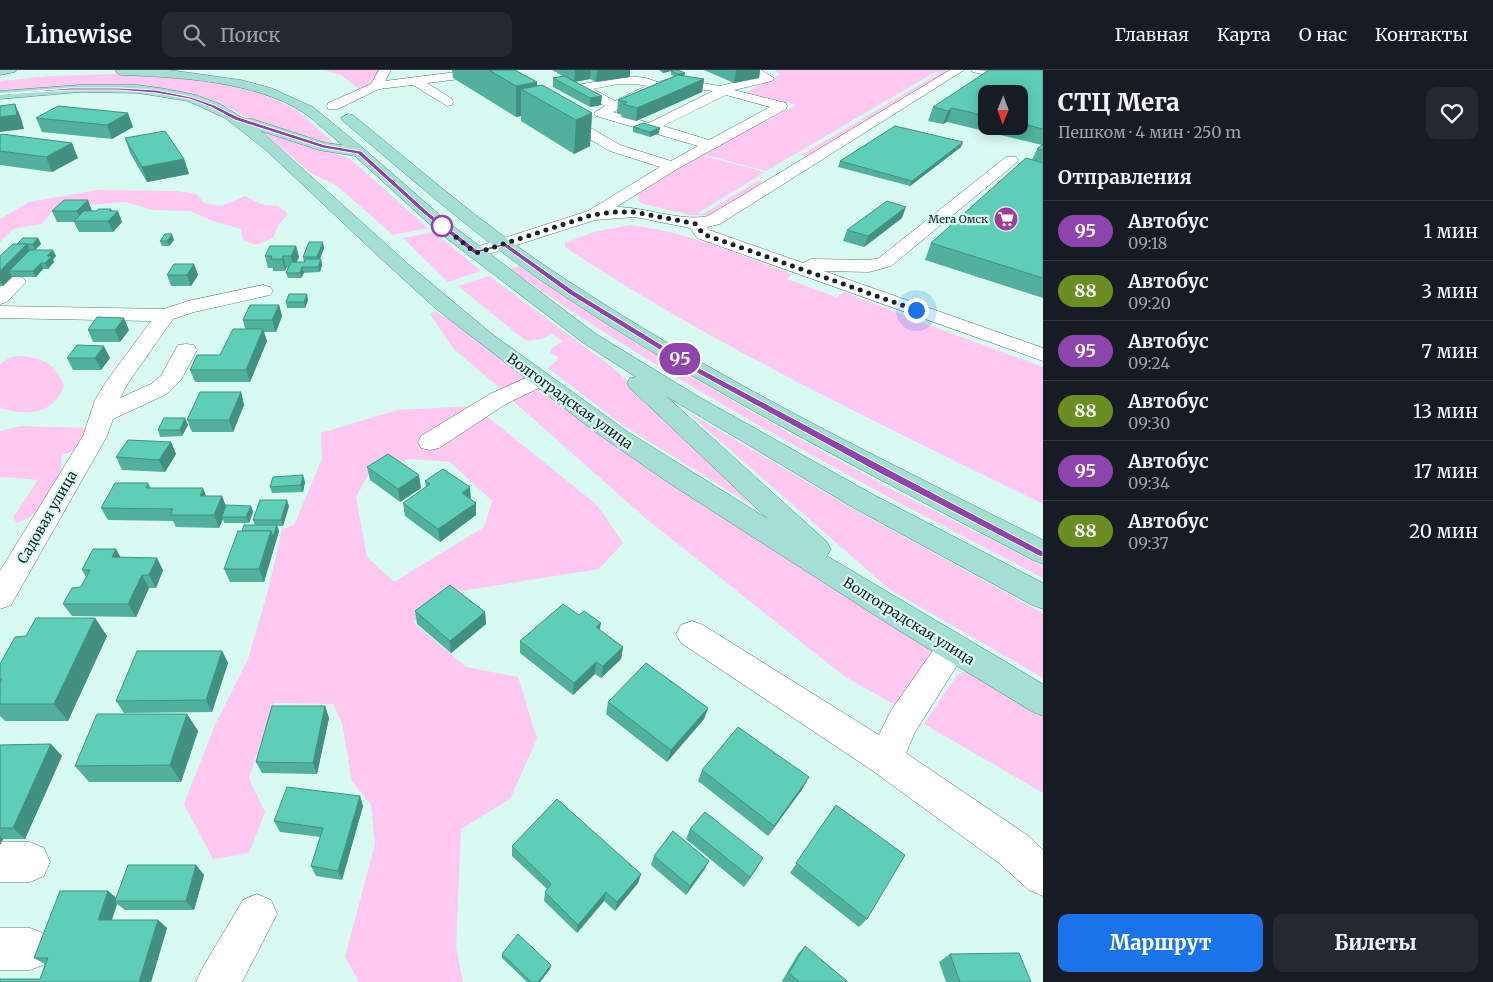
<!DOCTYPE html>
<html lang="ru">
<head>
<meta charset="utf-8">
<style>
	body { margin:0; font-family:Merriweather,serif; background:#242831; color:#f1f3f6; height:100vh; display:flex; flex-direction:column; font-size:19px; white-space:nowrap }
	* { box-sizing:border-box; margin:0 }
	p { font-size:16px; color:#9ea1a6 }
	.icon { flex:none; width:28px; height:28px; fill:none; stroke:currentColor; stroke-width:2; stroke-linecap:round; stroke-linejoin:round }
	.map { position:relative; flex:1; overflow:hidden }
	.drawer { display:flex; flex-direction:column; background:#171b24; width:450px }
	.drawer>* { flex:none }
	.badge { padding:0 10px; border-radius:16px; font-size:18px; line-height:32px }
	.needle { width:32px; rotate:181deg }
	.buttons { position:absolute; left:978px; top:15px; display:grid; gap:10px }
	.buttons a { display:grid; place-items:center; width:50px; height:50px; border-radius:10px; background:#171b24; box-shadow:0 2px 12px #0003; font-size:25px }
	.you { position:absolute; width:25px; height:25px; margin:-12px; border:4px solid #fff; border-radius:50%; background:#1a73e8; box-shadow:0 0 0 8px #1a73e833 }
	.map>.badge { position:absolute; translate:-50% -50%; box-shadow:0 0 0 2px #fff }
	h2 { padding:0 15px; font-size:19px; line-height:45px }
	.round { display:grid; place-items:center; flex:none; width:52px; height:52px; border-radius:10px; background:#242831 }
	.headline { display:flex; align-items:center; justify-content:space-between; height:85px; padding:0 15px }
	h1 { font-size:24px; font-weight:800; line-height:38px }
	.primary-button { display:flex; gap:10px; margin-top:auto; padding:10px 15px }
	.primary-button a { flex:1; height:58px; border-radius:10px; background:#1a73e8; color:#fff; font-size:20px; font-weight:800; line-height:58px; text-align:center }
	.primary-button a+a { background:#242831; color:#f1f3f6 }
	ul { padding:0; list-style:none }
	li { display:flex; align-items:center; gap:15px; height:60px; padding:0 15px; border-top:1px solid #363941 }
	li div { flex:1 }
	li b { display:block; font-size:19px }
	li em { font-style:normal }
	li .badge { min-width:55px; font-weight:700; text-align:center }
	header { display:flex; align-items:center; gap:30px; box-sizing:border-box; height:70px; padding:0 25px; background:#171b24; border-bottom:1px solid #363941 }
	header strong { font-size:24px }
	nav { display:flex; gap:28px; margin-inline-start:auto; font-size:18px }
	.search { width:350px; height:45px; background:#242831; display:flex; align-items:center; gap:12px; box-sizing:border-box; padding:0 18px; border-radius:10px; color:#9ea1a6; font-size:19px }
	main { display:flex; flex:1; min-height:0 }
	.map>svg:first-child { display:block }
	.green { fill:#fec8f1; fill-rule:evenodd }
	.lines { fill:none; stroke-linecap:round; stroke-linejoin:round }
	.minor-casing { stroke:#597770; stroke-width:1 }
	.major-casing { stroke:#4b9081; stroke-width:1 }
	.minor { fill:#fff; fill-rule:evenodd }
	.major { fill:#a3dfd2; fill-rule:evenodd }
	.wall { fill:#51b19d; fill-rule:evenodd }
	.shaded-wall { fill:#429080 }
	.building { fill:#5eceb7; stroke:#429080 }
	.line { fill:#8e44ad; stroke:#fff }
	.walk { stroke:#192522; stroke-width:5; stroke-dasharray:0 9 }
	.stop-dot { fill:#fff; stroke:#8e44ad; stroke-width:2.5 }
	.labels { text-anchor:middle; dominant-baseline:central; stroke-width:4.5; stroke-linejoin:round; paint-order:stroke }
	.far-poi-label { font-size:11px; fill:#192522; stroke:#d8faf1; text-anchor:end }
	.street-label { font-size:14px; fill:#192522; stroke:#d8faf1 }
</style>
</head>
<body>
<header>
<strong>Linewise</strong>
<div class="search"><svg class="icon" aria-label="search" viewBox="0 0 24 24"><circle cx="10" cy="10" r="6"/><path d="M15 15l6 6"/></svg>Поиск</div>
<nav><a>Главная</a><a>Карта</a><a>О нас</a><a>Контакты</a></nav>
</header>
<main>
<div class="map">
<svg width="1043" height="912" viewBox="0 0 1043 912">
	<rect width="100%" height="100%" fill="#d8faf1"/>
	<g class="green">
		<polygon points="324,0 381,0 377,10 360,20 341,5"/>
		<polygon points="774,0 953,0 947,4 935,2 766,101 702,84 796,35 746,22 781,4"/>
		<path d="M112 4C174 6 243 7 297 41 311 51 324 65 337 76L246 47 219 33 196 25 74 16 0 21V11L50 6Z"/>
		<polygon points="938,4 943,5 866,51 860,50"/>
		<polygon points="859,51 865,52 807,87 801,85"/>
		<polygon points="258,58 349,88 428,158 393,165 336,115 312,104"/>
		<polygon points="700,85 765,102 698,143 703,144 758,111 765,113 712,145 691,145 643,134 638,130 637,122"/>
		<polygon points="98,120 177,121 197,124 204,133 222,136 245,126 263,135 278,136 288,144 279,154 273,168 256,175 243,170 241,159 213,151 190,141 152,140 126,132 56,138 41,154 13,159 0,172 0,149 29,132"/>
		<path d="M630 155C686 161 739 185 792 204L787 209 836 227 844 222 942 260 1043 297V434C881 354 715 277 565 177V173L594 162Z"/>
		<polygon points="434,162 481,201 448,212 403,168"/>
		<path d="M519 196C636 276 757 347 882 414 935 442 989 468 1043 496V508C858 412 681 319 510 199Z"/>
		<polygon points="489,206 611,296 790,459 621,354 548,298 556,291 558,287 550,283 552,278 563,271 552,264 541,269 526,271 458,216"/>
		<polygon points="434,241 469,261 525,305 526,311 503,321 453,278 430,244"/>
		<path d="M18 286C41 287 56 293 64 316 53 345 27 346 0 338V294L9 288Z"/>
		<polygon points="533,321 543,321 934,579 901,638 845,607 644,447 512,330"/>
		<path d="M474 336 597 435 623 473 599 499 448 523 413 552 466 597 518 607 537 669 510 729 461 759 456 878 463 912H359L345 887 375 774 371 735 352 711 342 653 333 634 274 633 249 708 265 742 249 783 213 789 184 734 215 655 248 589 269 517 282 459 294 455 322 389 321 363 397 340ZM411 389 450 392 492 431 484 457 394 512 367 487 356 427 371 400Z"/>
		<polygon points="686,341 857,441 1043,543 1043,608 889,519"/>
		<path d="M21 356 87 358 78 379 61 386C61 394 63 406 60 414 53 431 34 447 17 453L13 448 38 410 0 407V361Z"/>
		<polygon points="965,601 1043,638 1043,723 924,654 957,605"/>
	</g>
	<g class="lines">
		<defs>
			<g id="minor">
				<polygon points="379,0 391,0 385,11 472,0 480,1 482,3 476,7 427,13 452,29 453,32 452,35 447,36 413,15 379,19 338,39 328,39 327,36 328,33 371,14"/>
				<path d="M746 0H761L774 8 772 11 734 20 786 33 787 36 786 39 677 99 616 137C646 137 681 152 708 146L950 0H964L720 154 707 157 709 160 803 193 811 189 869 190 879 188 1006 87H1016L1018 90 1016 93 891 196 869 202 824 201 1043 278V291L697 168 690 158 635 147 595 150 476 188 470 187 467 183 470 179 588 141 660 97 610 81 553 48 551 45 553 42H563L620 75 671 91 698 76 596 46 594 43 605 36 577 21 575 18 577 15 627 6 646 8 658 12 673 8 720 16 757 7ZM618 14H637L646 16 615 31 593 19ZM673 16 713 21 649 53 613 42 660 19ZM726 25 770 37 709 70 663 56Z"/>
				<polygon points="971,0 1002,1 1004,4 998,8 973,2"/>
				<polygon points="16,206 23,208 26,212 7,232 0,234 0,217 9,208"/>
				<polygon points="263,215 270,217 273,221 270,225 194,242 173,249 128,313 120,328 151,314 161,306 178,275 186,274 194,275 197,280 181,310 167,324 113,349 107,366 11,535 0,539 0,501 83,366 95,330 106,312 151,251 0,248 0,236 164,239 188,231"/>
				<polygon points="539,302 547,304 550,309 547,314 506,334 439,378 430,380 421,378 418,372 421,366 490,324"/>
				<polygon points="692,551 703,555 879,665 890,642 941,569 952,565 963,569 968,578 915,662 906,683 1027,765 1043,780 1043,826 1029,820 999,793 873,701 681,573 676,564 681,555"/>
				<polygon points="0,772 30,772 44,778 50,792 44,806 30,812 0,812"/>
				<polygon points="257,824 271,830 277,844 242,912 196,912 203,897 243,830"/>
				<polygon points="0,858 30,858 45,864 51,879 45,894 30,900 0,900"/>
			</g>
			<g id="major">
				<polygon points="0,0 17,0 15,2 0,5"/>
				<path d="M116 0H169L241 10 271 18 313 37 364 79 449 153 596 264 699 327 872 424 1043 513V539L1032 535 854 438 666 326 827 472 831 479 827 486 1043 614V646L1031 641 898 560 669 413 594 361 435 238 375 183 266 80 225 48 188 31 138 23 80 22 0 29V21L80 15H138L166 19 196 25 220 34 244 49H252L326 73 342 75C330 65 317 52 304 43 256 11 177 7 121 5L117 3ZM261 61 319 80 355 86 437 161 582 272 636 307 630 308 627 313 630 318 768 449 628 362 492 264 408 194Z"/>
				<path d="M348 44 353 45C418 98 482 154 553 201 708 305 877 387 1043 470V494L1033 490C866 402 695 316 539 209 470 161 407 105 343 51L341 48Z"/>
			</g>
		</defs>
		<use href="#minor" class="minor-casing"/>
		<use href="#major" class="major-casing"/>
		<use href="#minor" class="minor"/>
		<use href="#major" class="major"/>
	</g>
	<g class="wall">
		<polygon points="452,0 515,0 537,12 537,16 592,43 590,76 574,84 521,51 521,46 516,47 453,8"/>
		<polygon points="552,0 630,0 630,7 596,12 590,9 574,12"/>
		<polygon points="659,0 672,0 684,6 704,9 702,22 636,51 621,47 622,45 617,43 618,30 674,6 671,5 671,1 663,3"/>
		<polygon points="704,0 760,0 759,8 734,13"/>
		<path d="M1043 0V228L925 190 931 173 1032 90 1037 79 1042 75 947 52 943 54 928 51 933 37ZM986 24H1019V56H986Z"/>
		<polygon points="564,6 601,35 590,37 553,17 553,8"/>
		<polygon points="36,48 133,57 112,69 42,62"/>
		<polygon points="633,57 659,63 650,67 633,62"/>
		<polygon points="0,65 78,88 52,102 0,95"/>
		<polygon points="125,68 184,89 189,104 147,112 130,83"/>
		<polygon points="961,77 910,116 838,97 840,91"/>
		<polygon points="52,141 112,141 122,152 113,162 79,162 74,152 57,152"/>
		<polygon points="902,148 864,177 843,171 847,160"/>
		<polygon points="38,168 41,174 35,180 53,180 56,186 53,189 54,192 48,199 43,199 36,207 12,207 3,216 0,216 0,186"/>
		<polygon points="174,170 169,176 162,176 160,171"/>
		<polygon points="296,176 299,187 296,192 304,192 303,187 324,178 320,189 322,195 320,202 304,203 301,208 288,208 286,203 288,198 286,198 285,201 273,201 273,198 268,198 265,186"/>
		<polygon points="194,194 198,205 191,216 171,216 167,205"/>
		<polygon points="308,230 305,238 287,238 286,232"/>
		<polygon points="279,235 282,246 276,262 264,262 267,271 250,312 195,312 190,300 220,285 245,259 243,250"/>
		<polygon points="88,260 129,260 120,272 93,272"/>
		<polygon points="67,288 110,288 101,300 73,300"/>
		<polygon points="241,322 244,335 233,362 192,362 187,350"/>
		<polygon points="188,355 182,366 160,367 158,360"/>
		<polygon points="171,372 176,384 165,402 122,400 116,387"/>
		<polygon points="367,397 421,418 400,432 370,410"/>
		<polygon points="425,411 471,429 476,433 476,445 440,472 405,446 403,433 426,418"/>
		<polygon points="305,412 303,422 272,423 270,417"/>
		<polygon points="148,413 151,418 206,426 222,426 226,436 251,436 253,442 249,453 224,453 223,449 219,458 176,457 173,451 108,450 101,438"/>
		<polygon points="289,436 283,456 277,456 279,461 264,512 230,512 224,499 242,461 255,455 253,450"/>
		<polygon points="116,479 120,487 163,500 156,518 149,518 136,547 72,546 63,534 81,517 86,507 82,500"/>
		<polygon points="415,541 485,542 486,554 451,583 417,554"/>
		<polygon points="95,548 107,566 68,651 5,651 0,646 0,594 26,566"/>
		<polygon points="600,560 623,577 621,589 601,608 595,604 573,625 520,583 520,571"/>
		<polygon points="222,581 228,593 212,642 124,643 116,631"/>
		<polygon points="608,632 708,638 704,649 667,692 606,644"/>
		<polygon points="325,636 329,648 317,704 262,703 256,692"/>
		<polygon points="187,644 198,661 181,712 89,712 75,696"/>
		<polygon points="51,674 62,686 25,769 3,769 0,775 0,675"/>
		<polygon points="702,700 803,718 768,766 698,711"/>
		<polygon points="836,735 867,849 859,857 790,803"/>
		<polygon points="363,736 342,810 316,806 311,796 321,767 280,762 274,751"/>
		<polygon points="690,759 757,798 744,817 686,769"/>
		<polygon points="512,776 641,804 638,813 615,841 604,831 577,863 544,831 545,822 547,819 512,786"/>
		<polygon points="654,786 709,791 704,800 686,825 651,795"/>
		<polygon points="196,795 204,805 194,840 125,840 117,834 112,850 158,850 167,858 151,912 0,912 40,909 45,894 34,888 108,821 116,828"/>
		<polygon points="805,876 848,912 783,912 782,911 798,884"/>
		<polygon points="502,884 551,895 550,899 540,912 527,912 502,888"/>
		<polygon points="950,884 1031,912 946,912 939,892"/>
	</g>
	<g class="shaded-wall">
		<polygon points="575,0 591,0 590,9 574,12"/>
		<polygon points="597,0 630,0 630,7 596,12"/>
		<polygon points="663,0 672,0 671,1 663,3"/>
		<polygon points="736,0 760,0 759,8 734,13"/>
		<polygon points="685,3 684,7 678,8 678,4"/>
		<polygon points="704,9 702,22 636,51 637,38"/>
		<polygon points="537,12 537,28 521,19 521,46 516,47 516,16"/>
		<polygon points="602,26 601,35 590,37 590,28"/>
		<polygon points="15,34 21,48 24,59 0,62 0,47"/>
		<polygon points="952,38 947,52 943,54 948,41"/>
		<polygon points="128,43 133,57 112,69 107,55"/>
		<polygon points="592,43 590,76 574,84 576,50"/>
		<polygon points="660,58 659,63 650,67 650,62"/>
		<polygon points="963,72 961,77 910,116 912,111"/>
		<polygon points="72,73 78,88 52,102 46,87"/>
		<polygon points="184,89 189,104 147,112 142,97"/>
		<polygon points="88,130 92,141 81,151 77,141"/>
		<polygon points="906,137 902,148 864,177 868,166"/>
		<polygon points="111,139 114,145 118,141 122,152 113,162 108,151 109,141"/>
		<polygon points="172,164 174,170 169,176 167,171"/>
		<polygon points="38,168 41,174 35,180 33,174"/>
		<polygon points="323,172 324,178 318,193 317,187"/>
		<polygon points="27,174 33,185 9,201 12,207 3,216 0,210 0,201"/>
		<polygon points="296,176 299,187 294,198 291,186"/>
		<polygon points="53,180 56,186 53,189 54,192 48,199 45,193 47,186"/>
		<polygon points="283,186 286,198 285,201 282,189"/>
		<polygon points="321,189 322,195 320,202 318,197"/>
		<polygon points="41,193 43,199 36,207 33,201"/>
		<polygon points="194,194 198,205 191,216 187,205"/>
		<polygon points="302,197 304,203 301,208 300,203"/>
		<polygon points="307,224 308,230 305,238 304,232"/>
		<polygon points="279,235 282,246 276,262 272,250"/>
		<polygon points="124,248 129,260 120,272 115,260"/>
		<polygon points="263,259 267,271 250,312 246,300"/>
		<polygon points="104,276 110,288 101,300 95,288"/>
		<polygon points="241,322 244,335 233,362 229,350"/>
		<polygon points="185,348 188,355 182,366 180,360"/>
		<polygon points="171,372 176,384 165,402 159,390"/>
		<polygon points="303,405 305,412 303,422 301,415"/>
		<polygon points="419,405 421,418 400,432 398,419"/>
		<polygon points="470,417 471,429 462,423"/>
		<polygon points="203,418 208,431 200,426"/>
		<polygon points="222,426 227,439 222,447 223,449 219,458 214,445"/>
		<polygon points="287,430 289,436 283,456 281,450"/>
		<polygon points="476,433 476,445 440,472 438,459"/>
		<polygon points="251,436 253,442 249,453 246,447"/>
		<polygon points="277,455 279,461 264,512 259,499 271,461"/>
		<polygon points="116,479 123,492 112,487"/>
		<polygon points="157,488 163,500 156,518 149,505"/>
		<polygon points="142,505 149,518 136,547 128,534"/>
		<polygon points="485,542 486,554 451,583 450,571"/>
		<polygon points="95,548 107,566 68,651 54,634"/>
		<polygon points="601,553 599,565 596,557"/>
		<polygon points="623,577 621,589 601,608 603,596"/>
		<polygon points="222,581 228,593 212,642 206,630"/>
		<polygon points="596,592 595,604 573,625 574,613"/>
		<polygon points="325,636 329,648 317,704 313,693"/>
		<polygon points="708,638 704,649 667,692 671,680"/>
		<polygon points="187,644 198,661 181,712 170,695"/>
		<polygon points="51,674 62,686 25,769 13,758"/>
		<polygon points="809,707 803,718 768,766 774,756"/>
		<polygon points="360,726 363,736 342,810 338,801"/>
		<polygon points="0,766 3,769 0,775"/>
		<polygon points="763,788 757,798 744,817 750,807"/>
		<polygon points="709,791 704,800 686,825 690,816"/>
		<polygon points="196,795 204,805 194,840 186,831"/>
		<polygon points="641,804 638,813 615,841 617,832"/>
		<polygon points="108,821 119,830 115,831 117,834 109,858 98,850"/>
		<polygon points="606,822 604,831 577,863 578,855"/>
		<polygon points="158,850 167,858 151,912 139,912"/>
		<polygon points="551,895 550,899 540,912 538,912"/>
	</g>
	<g class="building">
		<polygon points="489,0 515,0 537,12 516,16"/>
		<polygon points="674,0 678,0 685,3 678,4 671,1"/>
		<polygon points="989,0 1043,0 1043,59 1019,53 1019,24 986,24 986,46 952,38 948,41 933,37"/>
		<polygon points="678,5 704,9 637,38 623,34 627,32 618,30"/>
		<polygon points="564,6 602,26 590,28 553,8"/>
		<polygon points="542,15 592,43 576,50 521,19"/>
		<polygon points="15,34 17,45 0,47 0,36"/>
		<polygon points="58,36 128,43 107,55 36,48"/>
		<polygon points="643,53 660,58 650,62 633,57"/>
		<polygon points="895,56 963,72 912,111 840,91"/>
		<polygon points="165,61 184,89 142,97 125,68"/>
		<polygon points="1,64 72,73 46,87 0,81 0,65"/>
		<polygon points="1043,74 1043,80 1037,79"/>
		<polygon points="1026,88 1043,93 1043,208 931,173"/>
		<polygon points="64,130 88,130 77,141 52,141"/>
		<polygon points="887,131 906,137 868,166 847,160"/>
		<polygon points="99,139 111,139 109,141 118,141 108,151 74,151 84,141 96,141"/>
		<polygon points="165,164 172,164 167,171 160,171"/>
		<polygon points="23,168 38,168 33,174 17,174"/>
		<polygon points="309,172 323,172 317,187 303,187"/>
		<polygon points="13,174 27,174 0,201 0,186"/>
		<polygon points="270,176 296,176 291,186 283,186 282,189 271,189 272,186 265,186"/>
		<polygon points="30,180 53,180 47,186 52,186 45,193 41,193 33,201 9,201"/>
		<polygon points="306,189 321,189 318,197 302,197 300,203 286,203 291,192 305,192"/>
		<polygon points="174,194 194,194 187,205 167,205"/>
		<polygon points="289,224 307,224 304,232 286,232"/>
		<polygon points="250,235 279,235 272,250 243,250"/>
		<polygon points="97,247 124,248 115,260 88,260"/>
		<polygon points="233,259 263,259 246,300 190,300 197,285 220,285"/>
		<polygon points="77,275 104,276 95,288 67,288"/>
		<polygon points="200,322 241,322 229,350 187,350"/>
		<polygon points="164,348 185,348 180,360 158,360"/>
		<polygon points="128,370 171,372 159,390 116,387"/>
		<polygon points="388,384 419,405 398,419 367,397"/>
		<polygon points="443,399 470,417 462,423 476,433 438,459 403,433 430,414 425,411"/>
		<polygon points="303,405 301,415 270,417 273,407"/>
		<polygon points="115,413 148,413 146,418 203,418 200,426 222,426 214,445 170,445 173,439 101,438"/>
		<polygon points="260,430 287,430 281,450 253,450"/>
		<polygon points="226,435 251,436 246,447 222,447"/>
		<polygon points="244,455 277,455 273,467 271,461 242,461"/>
		<polygon points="238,461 271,461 259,499 224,499"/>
		<polygon points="93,479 116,479 112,487 157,488 149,505 142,505 128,534 63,534 72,518 81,517 90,500 82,500"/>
		<polygon points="450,515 485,542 450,571 415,541"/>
		<polygon points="563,534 579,545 584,541 601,553 596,557 623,577 603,596 596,592 574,613 520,571"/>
		<polygon points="36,548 95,548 54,634 0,634 0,613 2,609 0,609 0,594 15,567 26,566"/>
		<polygon points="137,581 222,581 206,630 116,631"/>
		<polygon points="646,593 708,638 671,680 608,632"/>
		<polygon points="272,636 325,636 313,693 256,692"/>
		<polygon points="97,644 187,644 170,695 75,696"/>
		<polygon points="738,657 809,707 774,756 702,700"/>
		<polygon points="51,674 13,758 0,758 0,675"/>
		<polygon points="287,717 360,726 338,801 311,796 323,758 274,751"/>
		<polygon points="557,729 641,804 617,832 606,822 578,855 545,822 551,814 512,776"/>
		<polygon points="836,735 905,785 867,849 796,793"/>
		<polygon points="705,742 763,788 750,807 690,759"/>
		<polygon points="673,761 709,791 690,816 654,786"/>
		<polygon points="128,795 196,795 186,831 115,831"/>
		<polygon points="60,821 108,821 98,850 158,850 139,912 0,912 0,909 40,909 48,888 34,888"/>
		<polygon points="518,864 551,895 538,912 531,912 502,884"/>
		<polygon points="805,876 848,912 799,912 789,903"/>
		<polygon points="1019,883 1031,912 960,912 950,884"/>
	</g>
	<polygon class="line" points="70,18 118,18 156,20 191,27 214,35 238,47 325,75 361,81 428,142 477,180 506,173 574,221 703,300 888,399 1043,481 1043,487 1039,486 881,404 697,303 569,224 503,176 474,184 424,144 358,84 323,78 235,50 211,37 190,29 156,23 118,20 70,20 0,24"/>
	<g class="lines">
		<polyline class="walk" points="442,156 476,183 592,145 614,142 635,142 696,154 703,164 916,240"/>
	</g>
	<defs>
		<symbol id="supermarket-disc" viewBox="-11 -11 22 22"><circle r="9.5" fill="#a73895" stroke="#d8faf1"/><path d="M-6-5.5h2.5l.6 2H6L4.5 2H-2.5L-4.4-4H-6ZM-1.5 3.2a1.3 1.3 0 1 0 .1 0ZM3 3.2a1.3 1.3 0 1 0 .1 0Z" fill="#fff"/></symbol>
	</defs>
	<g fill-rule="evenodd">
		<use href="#supermarket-disc" x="992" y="135" width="28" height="28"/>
	</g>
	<circle class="stop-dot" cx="442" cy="156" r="10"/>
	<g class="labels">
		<g class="far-poi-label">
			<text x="988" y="149">Мега Омск</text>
		</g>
		<g class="street-label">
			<text transform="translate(570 331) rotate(36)">Волгоградская улица</text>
			<text transform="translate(47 447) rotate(-60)">Садовая улица</text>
			<text transform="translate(909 551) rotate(32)">Волгоградская улица</text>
		</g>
	</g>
</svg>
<div class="buttons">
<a><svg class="needle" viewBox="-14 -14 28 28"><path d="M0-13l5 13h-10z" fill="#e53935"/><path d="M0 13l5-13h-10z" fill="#9ea1a6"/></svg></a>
</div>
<div class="you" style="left:916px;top:240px"></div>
<b class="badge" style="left:680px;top:289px;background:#8e44ad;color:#fff">95</b>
</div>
<section class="drawer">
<div class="headline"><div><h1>СТЦ Мега</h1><p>Пешком · 4 мин · 250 m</p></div><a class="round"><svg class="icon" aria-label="heart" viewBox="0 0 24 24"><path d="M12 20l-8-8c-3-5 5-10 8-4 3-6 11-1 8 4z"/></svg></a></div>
<h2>Отправления</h2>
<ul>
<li><span class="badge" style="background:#8e44ad;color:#fff">95</span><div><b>Автобус</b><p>09:18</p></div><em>1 мин</em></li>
<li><span class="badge" style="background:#6b8e23;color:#fff">88</span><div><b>Автобус</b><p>09:20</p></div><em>3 мин</em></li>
<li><span class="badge" style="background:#8e44ad;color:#fff">95</span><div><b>Автобус</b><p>09:24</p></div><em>7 мин</em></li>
<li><span class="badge" style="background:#6b8e23;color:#fff">88</span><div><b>Автобус</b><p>09:30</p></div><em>13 мин</em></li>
<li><span class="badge" style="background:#8e44ad;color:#fff">95</span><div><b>Автобус</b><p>09:34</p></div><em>17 мин</em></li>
<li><span class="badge" style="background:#6b8e23;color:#fff">88</span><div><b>Автобус</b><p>09:37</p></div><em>20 мин</em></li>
</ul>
<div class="primary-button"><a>Маршрут</a><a>Билеты</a></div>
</section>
</main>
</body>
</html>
